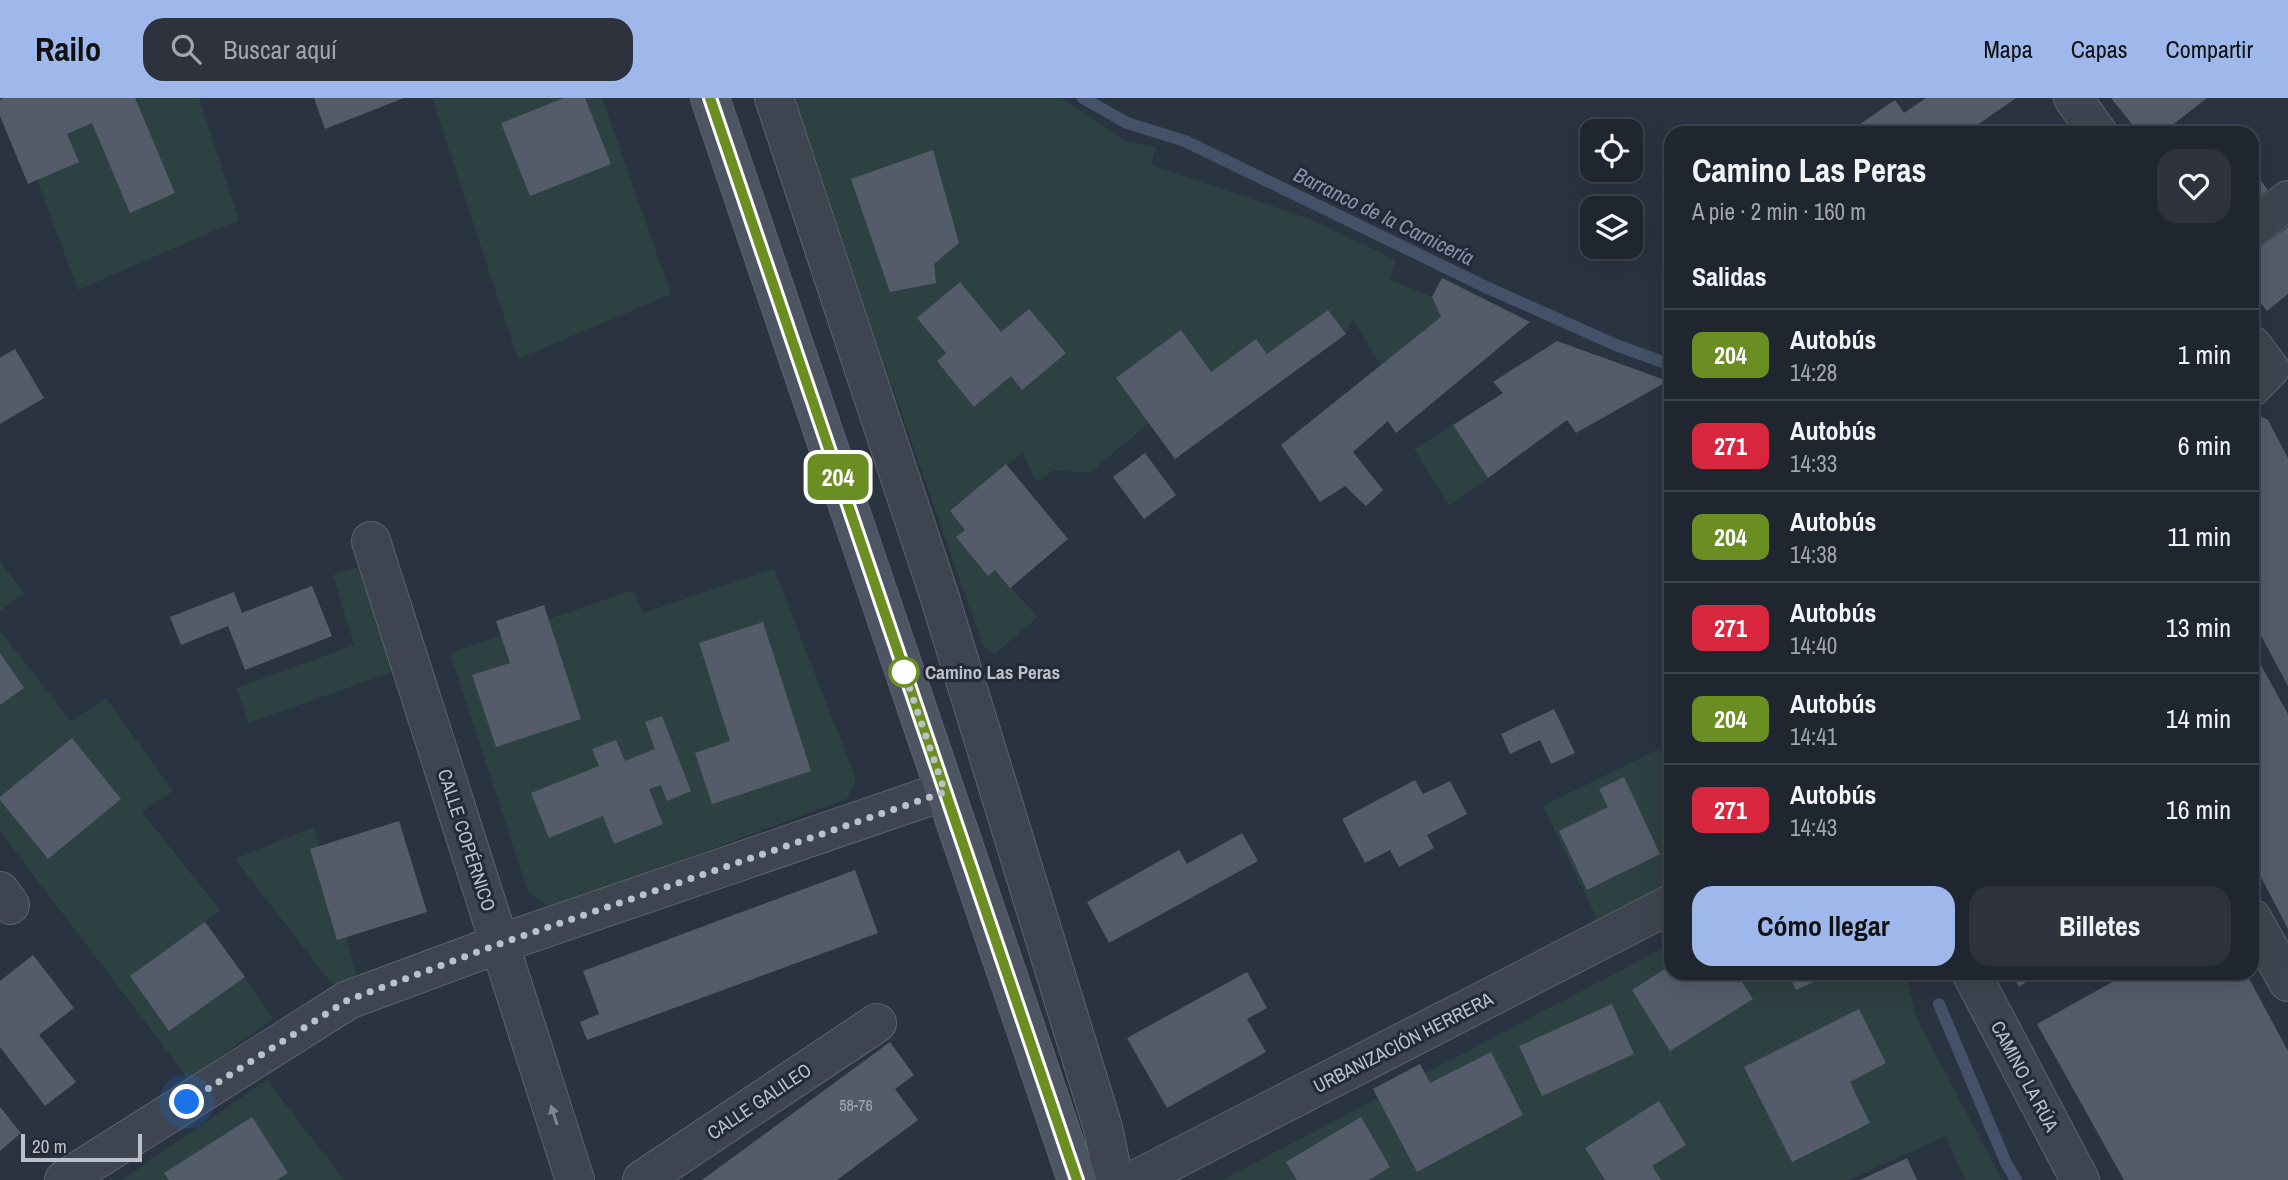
<!DOCTYPE html>
<html lang="es">
<head>
<meta charset="utf-8">
<style>
	body { margin:0; font-family:"Archivo Narrow",sans-serif; background:#2d323c; color:#f1f3f6; height:100vh; display:flex; flex-direction:column; font-size:26px; white-space:nowrap }
	* { box-sizing:border-box; margin:0 }
	p { font-size:23px; color:#a2a5ab }
	.icon { flex:none; width:38px; height:38px; fill:none; stroke:currentColor; stroke-width:2; stroke-linecap:round; stroke-linejoin:round }
	.map { position:relative; flex:1; overflow:hidden }
	.drawer { position:absolute; left:1664px; top:28px; width:595px; height:854px; display:flex; flex-direction:column; background:#202630; border-radius:21px; box-shadow:0 7px 28px #0002,0 0 0 2px #3d434c }
	.drawer>* { flex:none }
	.badge { padding:0 14px; border-radius:10px; font-size:24px; line-height:46px }
	.controls { position:absolute; left:1580px; top:21px; display:grid; gap:14px }
	.controls a { display:grid; place-items:center; width:63px; height:63px; border-radius:14px; background:#202630; box-shadow:0 7px 28px #0002,0 0 0 2px #3d434c; font-size:35px }
	.scale { position:absolute; left:21px; bottom:18px; width:121px; box-sizing:border-box; padding-left:7px; border:4px solid #bbc0ca; border-top:0; font-size:19px; line-height:24px; white-space:nowrap; color:#bbc0ca; -webkit-text-stroke:5px #232a35; paint-order:stroke }
	.you { position:absolute; width:35px; height:35px; margin:-18px; border:5px solid #fff; border-radius:50%; background:#1a73e8; box-shadow:0 0 0 10px #1a73e833 }
	.map>.badge { position:absolute; translate:-50% -50%; box-shadow:0 0 0 4px #fff }
	h2 { padding:0 28px; font-size:26px; line-height:63px }
	.round { display:grid; place-items:center; flex:none; width:74px; height:74px; border-radius:21px; background:#2d323c }
	.head { display:flex; align-items:center; justify-content:space-between; height:119px; padding:0 28px }
	h1 { font-size:33px; font-weight:700; line-height:52px }
	.cta { display:flex; gap:14px; margin-top:auto; padding:14px 28px }
	.cta a { flex:1; height:80px; border-radius:21px; background:#9eb8ec; color:#111; font-size:28px; font-weight:700; line-height:80px; text-align:center }
	.cta a+a { background:#2d323c; color:#f1f3f6 }
	ul { padding:0; list-style:none }
	li { display:flex; align-items:center; gap:21px; height:91px; padding:0 28px; border-top:2px solid #3d434c }
	li div { flex:1 }
	li b { display:block; font-size:26px }
	li em { font-style:normal }
	li .badge { min-width:77px; font-weight:700; text-align:center }
	header { display:flex; align-items:center; gap:42px; box-sizing:border-box; height:98px; padding:0 35px; background:#9eb8ec; color:#111 }
	header strong { font-size:33px }
	nav { display:flex; gap:38px; margin-inline-start:auto; font-size:24px }
	.search { width:490px; height:63px; background:#2d323c; display:flex; align-items:center; gap:18px; box-sizing:border-box; padding:0 24px; border-radius:21px; color:#a2a5ab; font-size:26px }
	.map>svg:first-child { display:block }
	.green { fill:#2d4042 }
	.lines { fill:none; stroke-linecap:round; stroke-linejoin:round }
	.stream { stroke:#445168; stroke-width:12 }
	.building { fill:#545c6a }
	.street-casing { stroke:#5c636d; stroke-width:40 }
	.secondary-casing { stroke:#5c636d; stroke-width:40 }
	.street { stroke:#3e4550; stroke-width:38 }
	.secondary { stroke:#4d5462; stroke-width:38 }
	.oneway { fill:#838993 }
	.line-casing { stroke:#fff; stroke-width:16 }
	.line { stroke:#6b8e23; stroke-width:10 }
	.walk { stroke:#bbc0ca; stroke-width:7; stroke-dasharray:0 12.6 }
	.stop-dot { fill:#fff; stroke:#6b8e23; stroke-width:3.5 }
	.labels { text-anchor:middle; dominant-baseline:central; stroke-width:6; stroke-linejoin:round; paint-order:stroke }
	.number-label { font-size:16px; fill:#a1a7b2 }
	.stop-label { font-size:19px; font-weight:bold; fill:#bbc0ca; stroke:#232a35; text-anchor:start }
	.street-label { font-size:19px; fill:#bbc0ca; stroke:#232a35 }
	.water-label { font-size:21px; font-style:italic; fill:#8695ad; stroke:#232a35 }
</style>
</head>
<body>
<header>
<strong>Railo</strong>
<div class="search"><svg class="icon" aria-label="search" viewBox="0 0 24 24"><circle cx="10" cy="10" r="6"/><path d="M15 15l6 6"/></svg>Buscar aquí</div>
<nav><a>Mapa</a><a>Capas</a><a>Compartir</a></nav>
</header>
<div class="map">
<svg width="2288" height="1082" viewBox="0 0 2288 1082">
	<rect width="100%" height="100%" fill="#2a3340"/>
	<g class="green">
		<polygon points="7,0 199,0 239,122 78,192"/>
		<polygon points="432,0 602,0 671,196 518,261"/>
		<polygon points="795,0 1061,0 1126,43 1156,49 1151,67 1310,121 1396,162 1390,182 1432,199 1441,219 1381,267 1352,221 1346,236 1149,325 1090,375 1054,372 1037,384 1022,355 950,413 965,432 957,440 988,477 995,472 1038,519 995,556 983,548 876,242"/>
		<polygon points="1453,327 1488,380 1449,408 1414,351"/>
		<polygon points="0,463 24,496 0,513"/>
		<polygon points="358,469 395,573 248,625 237,590 354,547 333,477"/>
		<polygon points="774,471 856,681 847,701 551,810 528,794 450,555 633,492 643,515"/>
		<polygon points="0,533 71,623 106,600 173,693 142,714 220,812 205,824 273,920 189,982 0,733"/>
		<polygon points="1671,645 1671,790 1600,827 1543,708"/>
		<polygon points="314,729 358,881 335,890 235,761"/>
		<polygon points="1671,846 1671,875 1905,875 1917,921 2002,1082 1965,1082 1946,1038 1849,1082 1222,1082"/>
		<polygon points="267,982 344,1082 122,1082"/>
	</g>
	<g class="lines">
		<g class="stream">
			<polyline points="1083,0 1127,25 1185,43 1488,190 1616,247 1671,267"/>
			<polyline points="1939,906 2006,1065 2016,1082"/>
		</g>
	</g>
	<g class="building">
		<polygon points="4,0 135,0 175,95 130,115 92,25 67,36 79,64 28,86 0,18 0,2"/>
		<polygon points="314,0 404,0 325,31"/>
		<polygon points="564,0 585,0 611,66 530,98 501,25"/>
		<polygon points="1926,0 2016,0 1966,35 1847,35 1895,2 1904,15"/>
		<polygon points="2111,0 2207,0 2162,35 2139,35"/>
		<polygon points="933,52 959,145 934,166 936,185 890,194 851,81"/>
		<polygon points="2252,71 2268,92 2252,104"/>
		<polygon points="2288,129 2288,196 2267,213 2252,193 2252,156"/>
		<polygon points="1442,180 1530,224 1396,335 1388,323 1353,354 1383,392 1366,408 1345,388 1320,404 1281,347 1441,219 1432,199"/>
		<polygon points="960,184 1001,234 1029,211 1066,255 1022,292 1011,278 974,309 937,263 946,255 917,220"/>
		<polygon points="1328,212 1346,236 1175,361 1116,280 1181,232 1211,274 1256,241 1267,256"/>
		<polygon points="1557,243 1668,283 1576,335 1567,322 1488,380 1453,327 1503,295 1493,284"/>
		<polygon points="15,251 44,300 0,326 0,260"/>
		<polygon points="2252,314 2268,322 2288,360 2288,588 2252,521"/>
		<polygon points="1145,355 1176,397 1144,421 1113,379"/>
		<polygon points="1006,366 1068,441 1010,490 995,472 988,478 956,439 965,432 950,413"/>
		<polygon points="312,488 332,538 245,572 228,528 181,547 170,519 234,494 242,515"/>
		<polygon points="544,507 581,621 496,649 472,577 510,565 496,523"/>
		<polygon points="763,524 811,673 712,706 695,655 730,643 699,545"/>
		<polygon points="2252,551 2288,616 2288,831 2252,762"/>
		<polygon points="0,555 24,590 0,607"/>
		<polygon points="1554,611 1575,655 1551,666 1540,642 1510,656 1501,636"/>
		<polygon points="662,618 691,693 667,703 661,687 649,691 663,726 614,746 603,718 549,740 531,695 599,668 592,651 616,642 625,663 655,651 645,624"/>
		<polygon points="72,640 121,701 48,761 0,702 0,699"/>
		<polygon points="1624,679 1660,756 1587,792 1559,733 1608,709 1599,691"/>
		<polygon points="1415,682 1423,696 1450,683 1467,716 1427,737 1434,750 1399,769 1390,752 1365,765 1342,721"/>
		<polygon points="399,723 427,814 337,842 310,751"/>
		<polygon points="1242,735 1258,763 1109,845 1087,804 1179,752 1187,766"/>
		<polygon points="855,772 878,835 587,942 580,924 599,916 583,873"/>
		<polygon points="205,824 245,879 169,933 130,878"/>
		<polygon points="33,857 74,910 39,937 76,984 45,1008 0,949 0,883"/>
		<polygon points="1671,867 1671,875 1736,875 1753,901 1670,953 1632,892"/>
		<polygon points="1247,874 1267,910 1247,921 1266,954 1167,1010 1127,940"/>
		<polygon points="1788,875 1833,875 1796,892"/>
		<polygon points="2011,875 2040,875 2019,889"/>
		<polygon points="2122,875 2246,875 2288,953 2288,1082 2124,1082 2037,926 2123,878"/>
		<polygon points="1612,906 1634,956 1542,998 1519,948"/>
		<polygon points="1859,911 1886,965 1850,984 1870,1025 1792,1064 1744,969"/>
		<polygon points="890,944 914,977 895,991 918,1022 837,1082 702,1082"/>
		<polygon points="1491,954 1523,1017 1417,1074 1373,991 1420,966 1430,985"/>
		<polygon points="1659,1003 1686,1047 1652,1068 1661,1082 1605,1082 1585,1050"/>
		<polygon points="0,1009 21,1035 0,1053"/>
		<polygon points="252,1019 288,1075 277,1082 169,1082 164,1075"/>
		<polygon points="1361,1019 1390,1069 1369,1082 1297,1082 1286,1064"/>
		<polygon points="1907,1060 1917,1082 1860,1082"/>
	</g>
	<g class="lines">
		<defs>
			<g id="street">
				<polyline points="774,0 939,497 1103,1030 1114,1082"/>
				<polyline points="2073,0 2098,35"/>
				<polyline points="2252,131 2288,102"/>
				<polyline points="2252,247 2270,271 2252,289"/>
				<polyline points="371,443 575,1082"/>
				<polyline points="0,793 10,807"/>
				<polyline points="2252,820 2288,884"/>
				<polyline points="1971,875 2080,1082"/>
				<polyline points="64,1082 348,902 499,846 945,693"/>
				<polyline points="642,1082 877,925"/>
				<polyline points="1135,1082 1671,806"/>
			</g>
			<polyline id="secondary" points="710,0 1077,1082"/>
		</defs>
		<use href="#street" class="street-casing"/>
		<use href="#secondary" class="secondary-casing"/>
		<use href="#street" class="street"/>
		<use href="#secondary" class="secondary"/>
	</g>
	<defs><path id="oneway-solid" d="M-6-.8H1V-3.2L6.5 0L1 3.2V.8H-6Z" transform="scale(1.75)"/></defs>
	<use class="oneway" href="#oneway-solid" transform="translate(554 1017) rotate(-108)"/>
	<g class="lines">
		<defs>
			<polyline id="line" points="710,0 1077,1082"/>
		</defs>
		<use href="#line" class="line-casing"/>
		<use href="#line" class="line"/>
		<polyline class="walk" points="187,1004 348,902 499,846 945,694 904,574"/>
	</g>
	<circle class="stop-dot" cx="904" cy="574" r="14"/>
	<g class="labels">
		<g class="number-label">
			<text x="856" y="1007">58-76</text>
		</g>
		<g class="stop-label">
			<text x="925" y="574">Camino Las Peras</text>
		</g>
		<g class="street-label">
			<text transform="translate(467 742) rotate(72)">CALLE COPÉRNICO</text>
			<text transform="translate(1403 944) rotate(-27)">URBANIZACIÓN HERRERA</text>
			<text transform="translate(2025 978) rotate(62)">CAMINO LA RÚA</text>
			<text transform="translate(759 1003) rotate(-34)">CALLE GALILEO</text>
		</g>
		<g class="water-label">
			<text transform="translate(1384 118) rotate(26)">Barranco de la Carnicería</text>
		</g>
	</g>
</svg>
<div class="controls">
<a><svg class="icon" aria-label="locate" viewBox="0 0 24 24"><circle cx="12" cy="12" r="6"/><path d="M12 2v4M12 18v4M2 12h4M18 12h4"/></svg></a>
<a><svg class="icon" aria-label="layers" viewBox="0 0 24 24"><path d="M12 4l9 5-9 5-9-5zM3 14l9 5 9-5"/></svg></a>
</div>
<div class="scale">20 m</div>
<div class="you" style="left:187px;top:1004px"></div>
<b class="badge" style="left:838px;top:379px;background:#6b8e23;color:#fff">204</b>
<section class="drawer">
<div class="head"><div><h1>Camino Las Peras</h1><p>A pie · 2 min · 160 m</p></div><a class="round"><svg class="icon" aria-label="heart" viewBox="0 0 24 24"><path d="M12 20l-8-8c-3-5 5-10 8-4 3-6 11-1 8 4z"/></svg></a></div>
<h2>Salidas</h2>
<ul>
<li><span class="badge" style="background:#6b8e23;color:#fff">204</span><div><b>Autobús</b><p>14:28</p></div><em>1 min</em></li>
<li><span class="badge" style="background:#d7263d;color:#fff">271</span><div><b>Autobús</b><p>14:33</p></div><em>6 min</em></li>
<li><span class="badge" style="background:#6b8e23;color:#fff">204</span><div><b>Autobús</b><p>14:38</p></div><em>11 min</em></li>
<li><span class="badge" style="background:#d7263d;color:#fff">271</span><div><b>Autobús</b><p>14:40</p></div><em>13 min</em></li>
<li><span class="badge" style="background:#6b8e23;color:#fff">204</span><div><b>Autobús</b><p>14:41</p></div><em>14 min</em></li>
<li><span class="badge" style="background:#d7263d;color:#fff">271</span><div><b>Autobús</b><p>14:43</p></div><em>16 min</em></li>
</ul>
<div class="cta"><a>Cómo llegar</a><a>Billetes</a></div>
</section>
</div>
</body>
</html>
